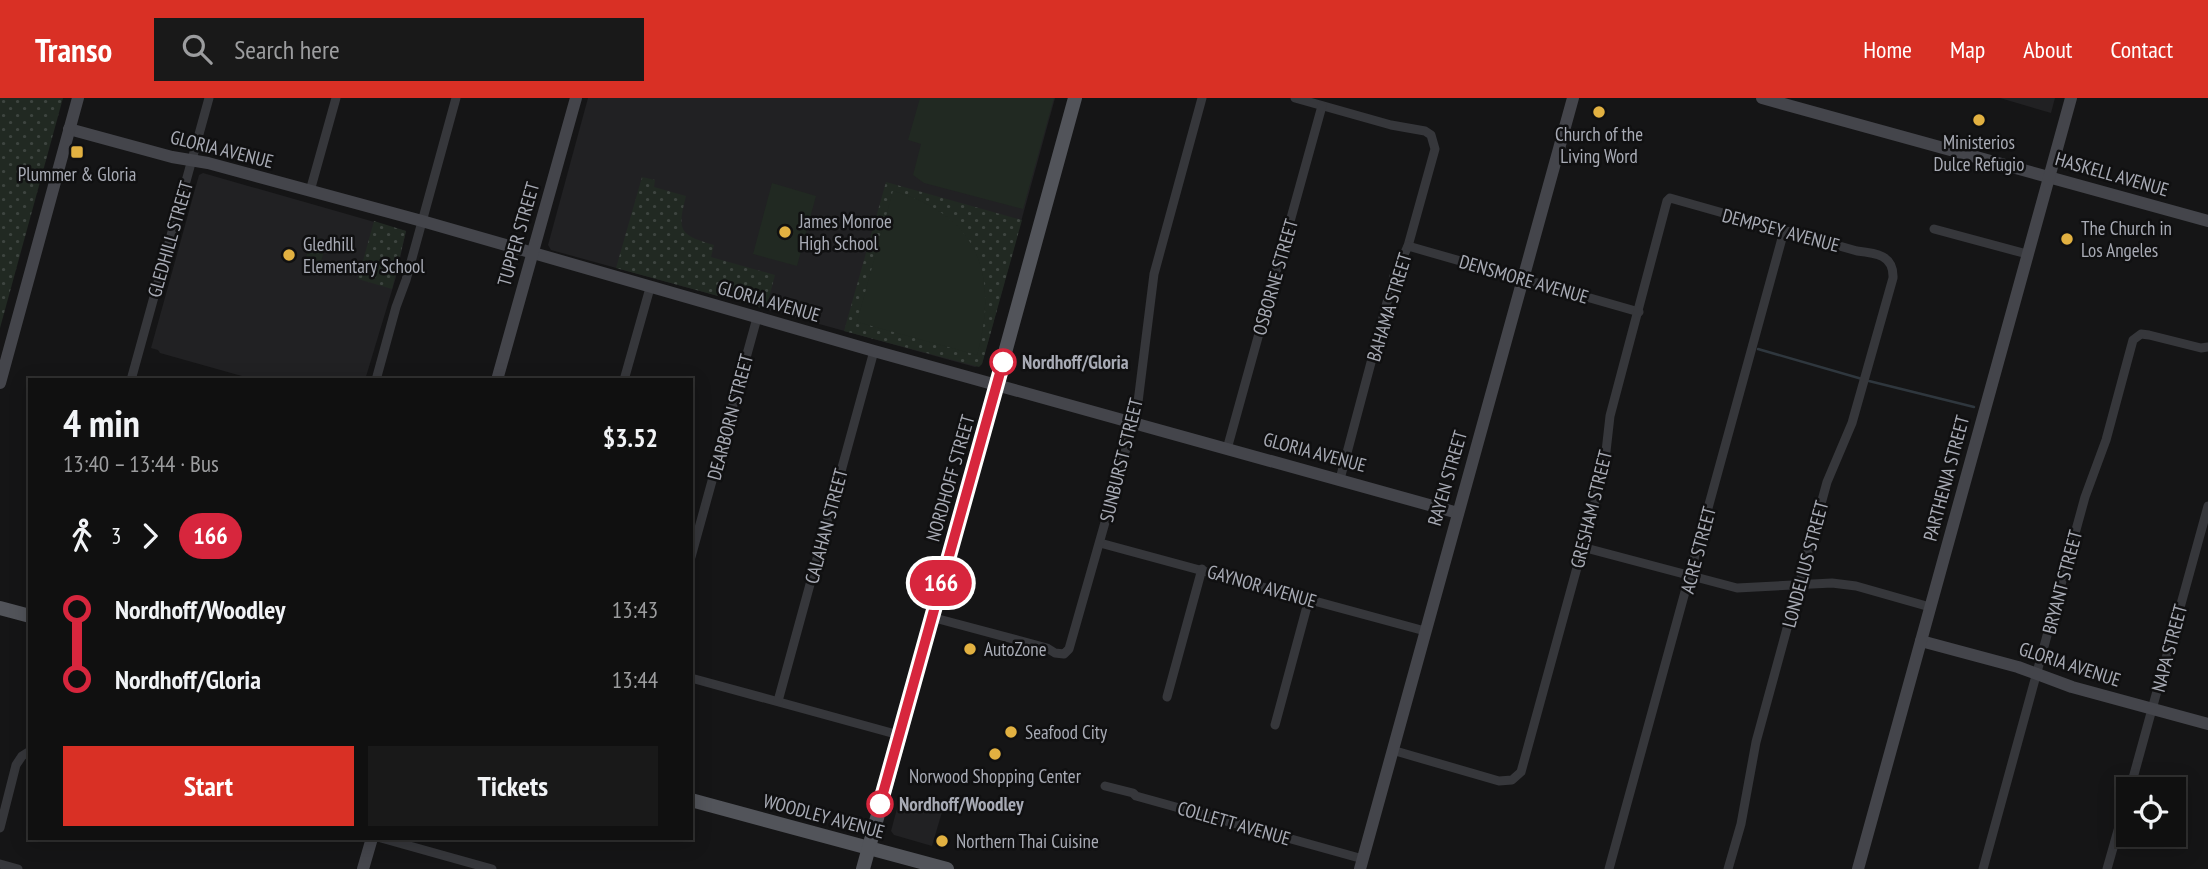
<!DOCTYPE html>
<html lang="en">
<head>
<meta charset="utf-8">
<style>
	body { margin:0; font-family:"PT Sans Narrow",sans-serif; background:#191919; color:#f1f3f6; height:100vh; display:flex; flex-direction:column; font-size:26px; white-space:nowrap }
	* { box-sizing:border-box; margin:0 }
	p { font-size:23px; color:#9c9d9f }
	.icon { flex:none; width:38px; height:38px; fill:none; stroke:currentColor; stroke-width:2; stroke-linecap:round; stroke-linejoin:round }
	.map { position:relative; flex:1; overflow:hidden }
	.sheet { position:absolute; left:28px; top:280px; width:665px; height:462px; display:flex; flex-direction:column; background:#101010; border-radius:0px; box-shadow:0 4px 18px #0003,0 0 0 2px #303030 }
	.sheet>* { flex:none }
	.badge { padding:0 14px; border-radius:23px; font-size:24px; line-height:46px }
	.buttons { position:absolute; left:2116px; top:679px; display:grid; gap:14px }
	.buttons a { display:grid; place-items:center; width:70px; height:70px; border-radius:0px; background:#101010; box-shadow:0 4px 18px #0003,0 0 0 2px #303030; font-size:35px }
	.map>.badge { position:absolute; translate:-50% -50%; box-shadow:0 0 0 4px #fff }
	.legs { display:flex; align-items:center; gap:10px; height:77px; padding:0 35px; font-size:23px }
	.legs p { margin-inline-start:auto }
	.summary { display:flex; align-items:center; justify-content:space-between; height:119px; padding:0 35px }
	h1 { font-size:38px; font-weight:700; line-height:52px }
	.primary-button { display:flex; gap:14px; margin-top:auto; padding:14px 35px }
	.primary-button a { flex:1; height:80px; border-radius:0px; background:#d93025; color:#fff; font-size:28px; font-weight:700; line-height:80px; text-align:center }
	.primary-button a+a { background:#191919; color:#f1f3f6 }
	ul { padding:0 35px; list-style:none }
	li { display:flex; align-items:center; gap:24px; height:70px; font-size:26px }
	li i { display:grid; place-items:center; width:10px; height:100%; margin:0 9px; background:currentColor }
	li i::after { content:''; width:18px; height:18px; margin:-9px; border:5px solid; border-radius:50%; background:#101010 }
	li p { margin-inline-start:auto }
	li:first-child i { background:linear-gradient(#0000 50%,currentColor 0) }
	li:last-child i { background:linear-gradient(currentColor 50%,#0000 0) }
	header { display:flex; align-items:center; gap:42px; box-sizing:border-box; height:98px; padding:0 35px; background:#d93025; color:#fff }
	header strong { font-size:33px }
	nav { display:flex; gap:38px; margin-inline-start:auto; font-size:24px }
	.search { width:490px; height:63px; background:#191919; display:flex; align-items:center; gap:18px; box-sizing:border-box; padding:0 24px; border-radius:0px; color:#9c9d9f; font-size:26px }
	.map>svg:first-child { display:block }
	.built { fill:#212123 }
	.grass { fill:url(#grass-dots) }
	.green { fill:#212922 }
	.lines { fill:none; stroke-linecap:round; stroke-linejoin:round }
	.stream { stroke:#2f373e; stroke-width:2.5 }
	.street { stroke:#36373b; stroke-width:9 }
	.secondary { stroke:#44454b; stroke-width:12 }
	.primary { stroke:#52545a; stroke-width:14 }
	.line-1-casing { stroke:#fff; stroke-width:16 }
	.line-1 { stroke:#d7263d; stroke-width:10 }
	.poi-dot { fill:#e2b141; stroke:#101011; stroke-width:2.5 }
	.stop-1-dot { fill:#fff; stroke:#d7263d; stroke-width:3.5 }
	.labels { text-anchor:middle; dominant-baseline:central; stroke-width:5; stroke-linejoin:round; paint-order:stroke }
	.poi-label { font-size:19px; fill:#a8abb5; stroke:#101011; text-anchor:start }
	.street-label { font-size:19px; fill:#a8abb5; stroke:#101011 }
	.stop-label { font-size:19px; font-weight:bold; fill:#a8abb5; stroke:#101011; text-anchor:start }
</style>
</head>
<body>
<header>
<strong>Transo</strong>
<div class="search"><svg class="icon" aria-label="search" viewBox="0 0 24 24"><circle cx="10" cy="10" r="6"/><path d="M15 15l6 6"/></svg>Search here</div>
<nav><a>Home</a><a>Map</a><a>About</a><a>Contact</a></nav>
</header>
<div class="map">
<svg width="2208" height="771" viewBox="0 0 2208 771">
	<defs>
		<pattern id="grass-dots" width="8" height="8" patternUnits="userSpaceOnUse" patternTransform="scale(1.75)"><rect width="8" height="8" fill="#212922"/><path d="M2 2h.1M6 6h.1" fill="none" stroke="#3e4540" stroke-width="1.8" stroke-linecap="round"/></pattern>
	</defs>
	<rect width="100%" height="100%" fill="#151516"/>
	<g class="built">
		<polygon points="588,0 1055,0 982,266 975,269 551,152 548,147"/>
		<polygon points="2000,0 2055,0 2051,15"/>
		<polygon points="203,75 406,133 396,179 365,282 256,282 160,255 158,252 151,250 199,77"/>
		<polygon points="899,703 942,714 932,748 894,737 891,733"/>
	</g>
	<g class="grass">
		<polygon points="0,0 63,0 0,230"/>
		<path d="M642 79 655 82 654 89 686 98C677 133 679 137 714 147L711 159 775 177 766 211 616 170Z"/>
		<polygon points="886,84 1022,122 982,266 979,269 844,233"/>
		<polygon points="374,123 406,133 392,191 358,181"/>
	</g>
	<g class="green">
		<polygon points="920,0 1054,0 1023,111 924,85 913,77 921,46 908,42"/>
		<polygon points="772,85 816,98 797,168 753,156"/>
		<path d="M893 93C978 117 999 176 977 257L857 224Z"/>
		<polygon points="312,138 327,143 320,167 305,163"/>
	</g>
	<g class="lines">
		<polyline class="stream" points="1758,251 1869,283 1974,309"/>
		<g class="street">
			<polyline points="1295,0 1391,27 1425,33 1431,37 1435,51 1408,148 1394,178 1340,381"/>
			<polyline points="310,93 336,0"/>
			<polyline points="1934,131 2027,156"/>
			<polyline points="1408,148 1639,214"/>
			<polyline points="131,282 209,0"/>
			<polyline points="376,282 396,209 406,182 456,0"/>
			<polyline points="624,282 650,190"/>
			<polyline points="1227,351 1322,8"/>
			<polyline points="1100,445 1425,533"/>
			<polyline points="1582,449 1737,490 1832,485 1856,488 1930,509"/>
			<polyline points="691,459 757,220"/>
			<polyline points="931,519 1047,550 1055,555 1064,556 1069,551 1137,312 1154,176 1202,0"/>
			<polyline points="691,580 899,637"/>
			<polyline points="1167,599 1202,471"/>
			<polyline points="778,603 874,253"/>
			<polyline points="1275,627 1309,501"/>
			<path d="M1392 652 1499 683 1512 682 1521 674 1604 371 1610 318 1667 103 1670 100 1857 153C1876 155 1894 157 1893 180L1852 325 1827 384 1756 644 1741 726 1728 771"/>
			<polyline points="1105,688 1133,695 1136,698 1363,761"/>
			<polyline points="2130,691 2208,408"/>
			<polyline points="0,730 16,667 22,658 30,653"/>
			<polyline points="381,740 492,771"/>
			<polyline points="0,766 18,771"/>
			<polyline points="1609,771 1784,133"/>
			<polyline points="1983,771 2085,399 2106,342 2133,242 2141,236 2149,237 2201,250 2208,249"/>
			<polyline points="2107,771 2128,697"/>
		</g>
		<g class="secondary">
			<polyline points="1762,0 2208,123"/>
			<polyline points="69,31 172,59 208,65 422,123 874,253 1458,415"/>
			<polyline points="497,282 576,0"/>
			<polyline points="0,285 78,0"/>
			<polyline points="1921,543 2018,569 2072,589 2208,626"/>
			<polyline points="363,771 372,740"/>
			<polyline points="1360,771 1573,0"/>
			<polyline points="1858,771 2071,0"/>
		</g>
		<g class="primary">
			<polyline points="0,510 30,518"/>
			<polyline points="691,702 947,771"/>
			<polyline points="863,771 1075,0"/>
		</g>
	</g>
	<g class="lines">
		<defs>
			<polyline id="line-1" points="880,706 1003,264"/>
		</defs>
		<use href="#line-1" class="line-1-casing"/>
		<use href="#line-1" class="line-1"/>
	</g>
	<g class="poi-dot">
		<circle cx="1599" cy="14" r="7"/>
		<circle cx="1979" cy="22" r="7"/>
		<rect x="70" y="47" width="14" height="14" rx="3.5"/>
		<circle cx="785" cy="134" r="7"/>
		<circle cx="2067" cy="141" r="7"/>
		<circle cx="289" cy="157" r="7"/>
		<circle cx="970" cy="551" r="7"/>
		<circle cx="1011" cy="634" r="7"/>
		<circle cx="995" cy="656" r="7"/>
		<circle cx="942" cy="743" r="7"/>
	</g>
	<g class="stop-1-dot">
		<circle cx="1003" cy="264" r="12"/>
		<circle cx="880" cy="706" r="12"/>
	</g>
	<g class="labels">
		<g class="poi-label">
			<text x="1599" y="36" text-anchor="middle">Church of the<tspan x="1599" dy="22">Living Word</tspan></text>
			<text x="1979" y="44" text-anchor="middle">Ministerios<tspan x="1979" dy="22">Dulce Refugio</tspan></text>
			<text x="77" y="76" text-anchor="middle">Plummer &amp; Gloria</text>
			<text x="799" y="123">James Monroe<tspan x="799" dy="22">High School</tspan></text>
			<text x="2081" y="130">The Church in<tspan x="2081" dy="22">Los Angeles</tspan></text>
			<text x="303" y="146">Gledhill<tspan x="303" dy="22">Elementary School</tspan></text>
			<text x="984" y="551">AutoZone</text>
			<text x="1025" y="634">Seafood City</text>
			<text x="995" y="678" text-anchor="middle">Norwood Shopping Center</text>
			<text x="956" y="743">Northern Thai Cuisine</text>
		</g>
		<g class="street-label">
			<text transform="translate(222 51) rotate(14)">GLORIA AVENUE</text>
			<text transform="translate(2112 76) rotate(16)">HASKELL AVENUE</text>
			<text transform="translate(1781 132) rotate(15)">DEMPSEY AVENUE</text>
			<text transform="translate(518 136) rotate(-74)">TUPPER STREET</text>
			<text transform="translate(170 141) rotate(-74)">GLEDHILL STREET</text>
			<text transform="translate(1275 179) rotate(-74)">OSBORNE STREET</text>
			<text transform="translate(1524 181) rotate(16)">DENSMORE AVENUE</text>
			<text transform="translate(769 203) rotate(16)">GLORIA AVENUE</text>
			<text transform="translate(1389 209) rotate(-73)">BAHAMA STREET</text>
			<text transform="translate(730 319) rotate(-75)">DEARBORN STREET</text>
			<text transform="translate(1315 354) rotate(15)">GLORIA AVENUE</text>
			<text transform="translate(1121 362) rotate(-76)">SUNBURST STREET</text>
			<text transform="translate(950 380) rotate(-74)">NORDHOFF STREET</text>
			<text transform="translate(1447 380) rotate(-74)">RAYEN STREET</text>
			<text transform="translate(1946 380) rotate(-75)">PARTHENIA STREET</text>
			<text transform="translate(1591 411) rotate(-76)">GRESHAM STREET</text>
			<text transform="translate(826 428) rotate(-75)">CALAHAN STREET</text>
			<text transform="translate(1698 452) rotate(-75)">ACRE STREET</text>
			<text transform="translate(1805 466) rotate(-75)">LONDELIUS STREET</text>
			<text transform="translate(2062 484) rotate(-75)">BRYANT STREET</text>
			<text transform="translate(1262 488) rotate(16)">GAYNOR AVENUE</text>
			<text transform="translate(2169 550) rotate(-75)">NAPA STREET</text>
			<text transform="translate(2070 566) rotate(18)">GLORIA AVENUE</text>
			<text transform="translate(824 718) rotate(15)">WOODLEY AVENUE</text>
			<text transform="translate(1234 725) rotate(16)">COLLETT AVENUE</text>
		</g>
		<g class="stop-label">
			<text x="1022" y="264">Nordhoff/Gloria</text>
			<text x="899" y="706">Nordhoff/Woodley</text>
		</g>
	</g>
</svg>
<div class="buttons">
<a><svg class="icon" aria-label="locate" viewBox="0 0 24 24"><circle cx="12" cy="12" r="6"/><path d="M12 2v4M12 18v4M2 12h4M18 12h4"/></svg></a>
</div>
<b class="badge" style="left:941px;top:485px;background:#d7263d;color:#fff">166</b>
<section class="sheet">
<div class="summary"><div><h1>4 min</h1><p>13:40 – 13:44 · Bus</p></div><b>$3.52</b></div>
<div class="legs"><svg class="icon" aria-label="walk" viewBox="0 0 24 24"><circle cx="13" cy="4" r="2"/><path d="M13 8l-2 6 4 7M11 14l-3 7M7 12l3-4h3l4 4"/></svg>3<svg class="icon" aria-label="forward" viewBox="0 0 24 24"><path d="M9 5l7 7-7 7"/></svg><b class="badge" style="background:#d7263d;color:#fff">166</b></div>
<ul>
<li><i style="color:#d7263d"></i><b>Nordhoff/Woodley</b><p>13:43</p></li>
<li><i style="color:#d7263d"></i><b>Nordhoff/Gloria</b><p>13:44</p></li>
</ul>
<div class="primary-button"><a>Start</a><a>Tickets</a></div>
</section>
</div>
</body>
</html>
